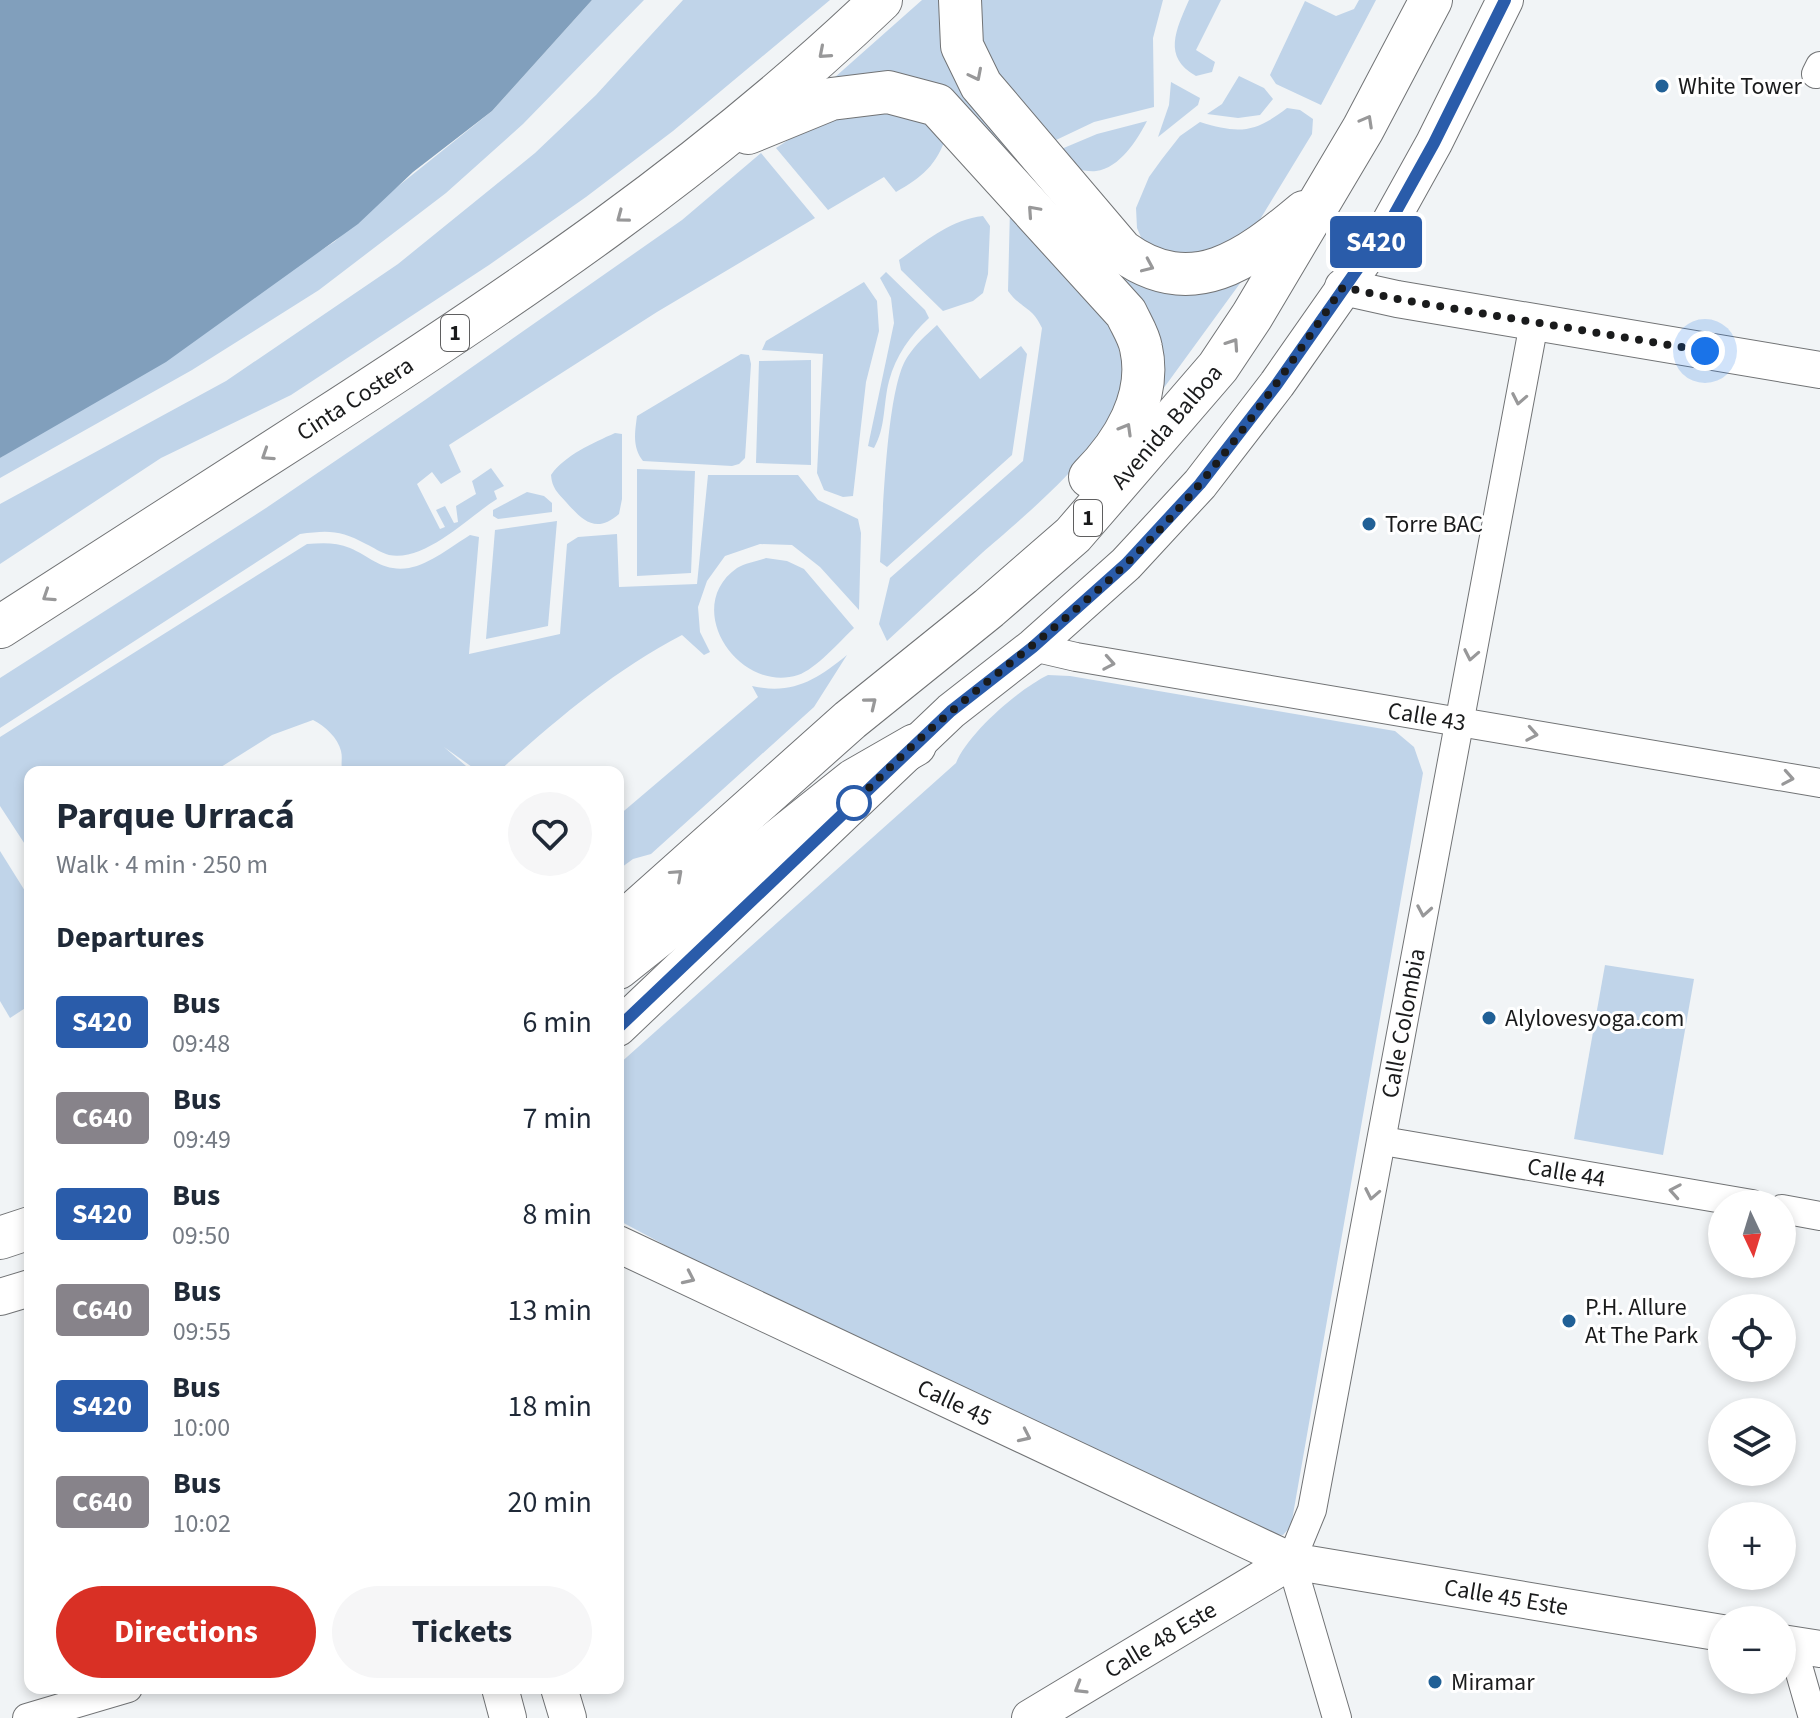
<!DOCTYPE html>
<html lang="en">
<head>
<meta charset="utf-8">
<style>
	body { margin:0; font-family:"Source Sans 3",sans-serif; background:#f6f6f7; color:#1f2937; height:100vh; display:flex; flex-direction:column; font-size:30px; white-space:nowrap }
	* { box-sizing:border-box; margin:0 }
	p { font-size:26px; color:#747a83 }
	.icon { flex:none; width:44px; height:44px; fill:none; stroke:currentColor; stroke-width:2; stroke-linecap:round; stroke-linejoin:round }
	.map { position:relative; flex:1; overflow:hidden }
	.side { position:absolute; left:24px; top:766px; width:600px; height:928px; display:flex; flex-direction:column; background:#fff; border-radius:16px; box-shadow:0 4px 12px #0003 }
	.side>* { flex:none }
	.badge { padding:0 16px; border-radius:6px; font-size:28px; line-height:52px }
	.needle { width:52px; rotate:176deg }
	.tools { position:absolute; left:1708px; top:1190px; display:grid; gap:16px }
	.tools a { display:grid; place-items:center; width:88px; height:88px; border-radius:50%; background:#fff; box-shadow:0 4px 12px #0003; font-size:40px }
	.you { position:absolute; width:40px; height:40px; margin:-20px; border:6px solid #fff; border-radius:50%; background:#1a73e8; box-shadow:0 0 0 12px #1a73e833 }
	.map>.badge { position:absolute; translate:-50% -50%; box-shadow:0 0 0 4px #fff }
	h2 { padding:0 32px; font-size:30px; line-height:72px }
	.round { display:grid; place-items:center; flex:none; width:84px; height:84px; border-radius:42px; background:#f6f6f7 }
	.summary { display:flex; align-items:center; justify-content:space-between; height:136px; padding:0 32px }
	h1 { font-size:38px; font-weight:700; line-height:60px }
	.button { display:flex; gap:16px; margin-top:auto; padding:16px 32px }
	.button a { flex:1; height:92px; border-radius:48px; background:#d93025; color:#fff; font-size:32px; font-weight:700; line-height:92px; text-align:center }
	.button a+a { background:#f6f6f7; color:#1f2937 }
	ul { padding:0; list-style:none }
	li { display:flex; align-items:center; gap:24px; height:96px; padding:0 32px }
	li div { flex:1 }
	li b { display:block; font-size:30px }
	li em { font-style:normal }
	li .badge { min-width:88px; font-weight:700; text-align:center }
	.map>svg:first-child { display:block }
	.green { fill:#c0d4e9 }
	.water { fill:#819fbc }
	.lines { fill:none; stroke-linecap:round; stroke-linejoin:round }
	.minor-casing { stroke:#717375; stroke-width:30 }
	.major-casing { stroke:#717375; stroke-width:38 }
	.highway-casing { stroke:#717375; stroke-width:44 }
	.minor { stroke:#fff; stroke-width:28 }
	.major { stroke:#fff; stroke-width:36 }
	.highway { stroke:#fff; stroke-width:42 }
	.oneway { stroke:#989899 }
	.line-casing { stroke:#fff; stroke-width:18 }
	.line { stroke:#2a5caa; stroke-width:12 }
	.walk { stroke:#1a1b1c; stroke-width:8; stroke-dasharray:0 14.4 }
	.poi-dot { fill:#216096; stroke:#fff; stroke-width:3 }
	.stop-dot { fill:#fff; stroke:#2a5caa; stroke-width:4 }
	.labels { text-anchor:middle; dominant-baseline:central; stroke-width:6; stroke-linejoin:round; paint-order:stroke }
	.shield { fill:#fff; stroke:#5f5f60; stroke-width:2 }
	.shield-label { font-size:22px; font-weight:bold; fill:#1a1b1c }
	.poi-label { font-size:24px; fill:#1a1b1c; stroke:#fff; text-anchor:start }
	.street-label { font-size:24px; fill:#1a1b1c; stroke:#fff }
</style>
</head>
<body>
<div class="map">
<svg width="1820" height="1718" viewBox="0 0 1820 1718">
	<rect width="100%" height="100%" fill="#f1f4f6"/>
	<g class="green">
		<polygon points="592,0 644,0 523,124 446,193 319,290 192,370 0,478 0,458 334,242 392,191 492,111"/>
		<polygon points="683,0 830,0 673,131 586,197 489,265 291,395 161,458 0,564 0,504 226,381 398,264 535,153 596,95"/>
		<polygon points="922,0 941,0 939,22 944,49 1022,156 1013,162 834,78"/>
		<polygon points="974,0 1163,0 1153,38 1154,107 1094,122 1054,141 1042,135 979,46"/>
		<path d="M1189 0H1221L1196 50 1215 62 1212 72 1196 76C1162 57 1176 30 1189 0Z"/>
		<polygon points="1359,0 1376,0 1321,105 1276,84 1270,75 1305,1 1336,16 1354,9"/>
		<polygon points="1239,76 1264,88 1273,99 1260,115 1238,118 1207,114 1222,104"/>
		<polygon points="1171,82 1200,98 1198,105 1158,137 1169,105"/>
		<path d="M1287 108 1300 110 1313 119 1312 134 1256 226 1212 255 1160 251 1143 242 1137 228 1136 208 1149 177 1162 159 1180 136 1200 122C1239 134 1255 133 1287 108Z"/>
		<path d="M907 111 946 136C938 164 921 178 896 192L884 177 828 210 776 148 825 116Z"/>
		<path d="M1147 121C1137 140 1120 168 1096 171 1090 172 1082 170 1076 169L1059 150 1097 134Z"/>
		<path d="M761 153 815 218 657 312 449 445 461 472 441 484 432 472 417 484 440 529 445 527 436 510 445 506 454 523 458 522 456 506 476 494 472 481 491 468 504 486 494 491 497 499C468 517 426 562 389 555 381 553 373 547 366 544 341 530 328 530 300 534L0 728V678L266 508 425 400 682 220Z"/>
		<polygon points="1032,179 1044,185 1130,276 1249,271 1147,411 1154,380"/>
		<path d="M1010 208 1111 325C1122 352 1126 375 1117 403 1100 455 1023 517 982 553 950 582 919 612 887 641L879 624 890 578 1023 461 1042 328C1032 306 1021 309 1008 291Z"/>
		<path d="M983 216 990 226 988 274 983 293 973 301 943 311 901 270 899 260C926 241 950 220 983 216Z"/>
		<path d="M886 272 925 310 929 318C910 336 896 355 889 381 883 404 886 427 874 448L868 446 894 323 891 298 880 278Z"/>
		<polygon points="864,282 877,301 879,331 866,382 853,496 843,497 824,490 817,473 823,354 762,350 766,341"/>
		<path d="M937 325 980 379 1021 346 1027 354 1012 455 887 567 880 562C883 519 886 386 908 356 916 344 926 335 937 325Z"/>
		<path d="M741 354 749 355 751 364 745 458 739 464 732 466 643 461C632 447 635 432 637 416Z"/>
		<polygon points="811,360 811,465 756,463 759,361"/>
		<path d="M615 433 622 434V499L619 514C596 534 583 521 566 502 557 492 552 488 551 475 565 455 593 443 615 433Z"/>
		<polygon points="637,469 695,471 691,573 637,576"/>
		<path d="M708 475H798L818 500 858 519 861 533 859 610 820 567 792 545 760 544 725 556 707 581 698 607 700 632 710 652 704 655 682 635C613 671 556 720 498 772H479L444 747 473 772H343C340 764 343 759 341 751 338 738 325 726 313 720L272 735 213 772H30V852L0 806V737L307 544C322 543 336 542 350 548 371 557 382 572 409 568 430 564 452 546 470 535L479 537 469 654 560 634 567 544 578 537 617 534 619 587 697 584Z"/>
		<polygon points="527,492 544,496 552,503 552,512 498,519 493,516 493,510"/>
		<polygon points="557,521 548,626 486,639 495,530"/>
		<path d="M766 558 787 561 804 569 854 628C839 642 816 669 798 675 738 694 681 607 737 568 745 563 757 561 766 558Z"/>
		<path d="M847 655 814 707 651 854 633 859 618 870V816L758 697 752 686C793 695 816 680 847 655Z"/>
		<path d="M1048 675 1070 676 1395 731 1414 747 1423 773 1291 1526 1283 1535 1269 1534 1016 1433 618 1220V1065L956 763C968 733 1019 689 1048 675Z"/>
		<polygon points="0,851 30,899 30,1005 10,1018 0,1001"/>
		<polygon points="1605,965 1694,979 1663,1155 1574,1139"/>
	</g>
	<polygon class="water" points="0,0 592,0 492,111 413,172 358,224 166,362 0,458"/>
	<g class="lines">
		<defs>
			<g id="minor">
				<polyline points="1816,74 1820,66"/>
				<path id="s1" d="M1033 647 1076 657 1820 783"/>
				<path id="s2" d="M1383 1141 1752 1204"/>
				<polyline points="1782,1209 1820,1216"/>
				<polyline points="1792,1645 1813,1718"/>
				<polyline points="27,1718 128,1688"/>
				<path id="s3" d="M1337 1718 1291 1561 1312 1510 1534 323"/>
			</g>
			<g id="major">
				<polyline points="1343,287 1397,299 1820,370"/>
				<polyline points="618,1028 951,711 1033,647 1126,564 1200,484 1277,384 1389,224 1434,143 1505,0"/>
				<path id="s4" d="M618 1244 1291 1561 1722 1633"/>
				<polyline points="0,1297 30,1288"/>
				<polyline points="1782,1643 1820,1649"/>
				<polyline points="500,1688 508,1718"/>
				<polyline points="559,1688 568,1718"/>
				<path id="s5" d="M1030 1718 1291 1561"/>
			</g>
			<g id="highway">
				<path d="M960 0 962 46 981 85 1122 251C1192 302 1248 259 1304 212"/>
				<path d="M748 133 831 99 888 92 937 105 1126 313C1131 324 1139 336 1141 348 1152 397 1123 444 1090 477"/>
				<path id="s6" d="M0 627C104 560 207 494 311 427 512 298 708 166 881 0"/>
				<path id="s7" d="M618 927 850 720 989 608 1073 535 1218 367 1252 316 1363 129 1431 0"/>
				<polyline points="618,968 854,780 915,745"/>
				<polyline points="0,1238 30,1228"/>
			</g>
		</defs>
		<use href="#minor" class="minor-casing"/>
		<use href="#major" class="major-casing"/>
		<use href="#highway" class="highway-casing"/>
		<use href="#minor" class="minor"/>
		<use href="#major" class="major"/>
		<use href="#highway" class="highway"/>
	</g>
	<defs><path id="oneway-chevron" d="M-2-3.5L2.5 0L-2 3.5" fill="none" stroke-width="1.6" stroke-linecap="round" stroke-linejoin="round" transform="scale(2)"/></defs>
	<g class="oneway">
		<use href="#oneway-chevron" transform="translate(824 53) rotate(139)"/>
		<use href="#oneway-chevron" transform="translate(976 75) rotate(63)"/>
		<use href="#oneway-chevron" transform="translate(1367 121) rotate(-61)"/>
		<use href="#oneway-chevron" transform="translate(1033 211) rotate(-132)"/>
		<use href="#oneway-chevron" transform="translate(622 217) rotate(143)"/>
		<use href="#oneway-chevron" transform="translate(1148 266) rotate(24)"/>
		<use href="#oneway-chevron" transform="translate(1233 344) rotate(-56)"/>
		<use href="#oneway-chevron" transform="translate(1519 399) rotate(101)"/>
		<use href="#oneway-chevron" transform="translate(1126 429) rotate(-60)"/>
		<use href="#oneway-chevron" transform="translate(267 455) rotate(147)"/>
		<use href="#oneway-chevron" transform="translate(48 596) rotate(147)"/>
		<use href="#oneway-chevron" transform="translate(1471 655) rotate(101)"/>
		<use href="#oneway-chevron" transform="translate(1109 663) rotate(10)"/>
		<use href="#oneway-chevron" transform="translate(871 703) rotate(-39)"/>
		<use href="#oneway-chevron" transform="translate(1532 734) rotate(10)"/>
		<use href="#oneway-chevron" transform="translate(1788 778) rotate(10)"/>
		<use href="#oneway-chevron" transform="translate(677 875) rotate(-42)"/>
		<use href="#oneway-chevron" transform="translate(1424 911) rotate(100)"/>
		<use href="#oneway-chevron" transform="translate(1675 1191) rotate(-170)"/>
		<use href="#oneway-chevron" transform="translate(1372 1194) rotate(101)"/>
		<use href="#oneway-chevron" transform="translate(689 1278) rotate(25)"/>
		<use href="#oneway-chevron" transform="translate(1025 1436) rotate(25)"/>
		<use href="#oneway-chevron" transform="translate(1080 1688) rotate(149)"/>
	</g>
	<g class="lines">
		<defs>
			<polyline id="line" points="618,1028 951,711 1033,647 1126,564 1200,484 1277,384 1389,224 1434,143 1505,0"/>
		</defs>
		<use href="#line" class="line-casing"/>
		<use href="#line" class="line"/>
		<path class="walk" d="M854 803 846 810C881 777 915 741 953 710 1010 662 1071 617 1125 565 1210 483 1277 384 1343 287L1397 299 1705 351"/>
	</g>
	<g class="poi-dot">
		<circle cx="1662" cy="86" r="8"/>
		<circle cx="1369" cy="524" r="8"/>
		<circle cx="1489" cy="1018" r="8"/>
		<circle cx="1569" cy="1321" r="8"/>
		<circle cx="1435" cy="1682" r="8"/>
	</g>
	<circle class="stop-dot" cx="854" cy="803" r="16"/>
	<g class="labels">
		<g class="shield">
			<rect x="441" y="315" width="28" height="36" rx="6"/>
			<rect x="1074" y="500" width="28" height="36" rx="6"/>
		</g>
		<g class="shield-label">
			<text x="455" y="333">1</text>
			<text x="1088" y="518">1</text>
		</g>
		<g class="poi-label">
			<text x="1678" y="86">White Tower</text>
			<text x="1385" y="524">Torre BAC</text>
			<text x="1505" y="1018">Alylovesyoga.com</text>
			<text x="1585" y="1307">P.H. Allure<tspan x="1585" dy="28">At The Park</tspan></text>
			<text x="1451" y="1682">Miramar</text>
		</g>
		<g class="street-label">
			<text stroke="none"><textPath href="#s6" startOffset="422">Cinta Costera</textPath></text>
			<text stroke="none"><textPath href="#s7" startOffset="744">Avenida Balboa</textPath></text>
			<text stroke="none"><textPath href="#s1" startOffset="400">Calle 43</textPath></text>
			<text stroke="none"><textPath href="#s3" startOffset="714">Calle Colombia</textPath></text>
			<text stroke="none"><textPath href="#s2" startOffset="186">Calle 44</textPath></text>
			<text stroke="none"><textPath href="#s4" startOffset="372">Calle 45</textPath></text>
			<text stroke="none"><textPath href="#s4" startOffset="962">Calle 45 Este</textPath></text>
			<text stroke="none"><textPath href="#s5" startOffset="152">Calle 48 Este</textPath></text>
		</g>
	</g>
</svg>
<div class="tools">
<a><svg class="needle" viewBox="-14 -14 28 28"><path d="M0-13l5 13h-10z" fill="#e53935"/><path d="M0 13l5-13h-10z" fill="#747a83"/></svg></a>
<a><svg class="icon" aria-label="locate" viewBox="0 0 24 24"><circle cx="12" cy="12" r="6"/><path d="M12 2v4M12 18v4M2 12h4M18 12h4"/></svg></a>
<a><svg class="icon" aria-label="layers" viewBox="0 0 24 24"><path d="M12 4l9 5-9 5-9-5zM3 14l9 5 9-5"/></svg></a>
<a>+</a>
<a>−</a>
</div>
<div class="you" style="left:1705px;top:351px"></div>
<b class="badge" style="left:1376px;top:242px;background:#2a5caa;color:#fff">S420</b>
<section class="side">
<div class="summary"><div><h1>Parque Urracá</h1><p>Walk · 4 min · 250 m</p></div><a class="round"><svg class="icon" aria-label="heart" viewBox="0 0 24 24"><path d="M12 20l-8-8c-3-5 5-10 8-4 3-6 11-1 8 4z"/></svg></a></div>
<h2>Departures</h2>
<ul>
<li><span class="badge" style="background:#2a5caa;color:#fff">S420</span><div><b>Bus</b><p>09:48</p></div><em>6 min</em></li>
<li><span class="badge" style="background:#87838a;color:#fff">C640</span><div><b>Bus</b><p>09:49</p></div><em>7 min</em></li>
<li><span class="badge" style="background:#2a5caa;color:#fff">S420</span><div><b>Bus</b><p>09:50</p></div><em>8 min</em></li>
<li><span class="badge" style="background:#87838a;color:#fff">C640</span><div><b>Bus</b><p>09:55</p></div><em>13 min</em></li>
<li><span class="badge" style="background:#2a5caa;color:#fff">S420</span><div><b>Bus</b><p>10:00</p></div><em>18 min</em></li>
<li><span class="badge" style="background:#87838a;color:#fff">C640</span><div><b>Bus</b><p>10:02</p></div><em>20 min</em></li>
</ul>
<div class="button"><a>Directions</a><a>Tickets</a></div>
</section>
</div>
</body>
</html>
